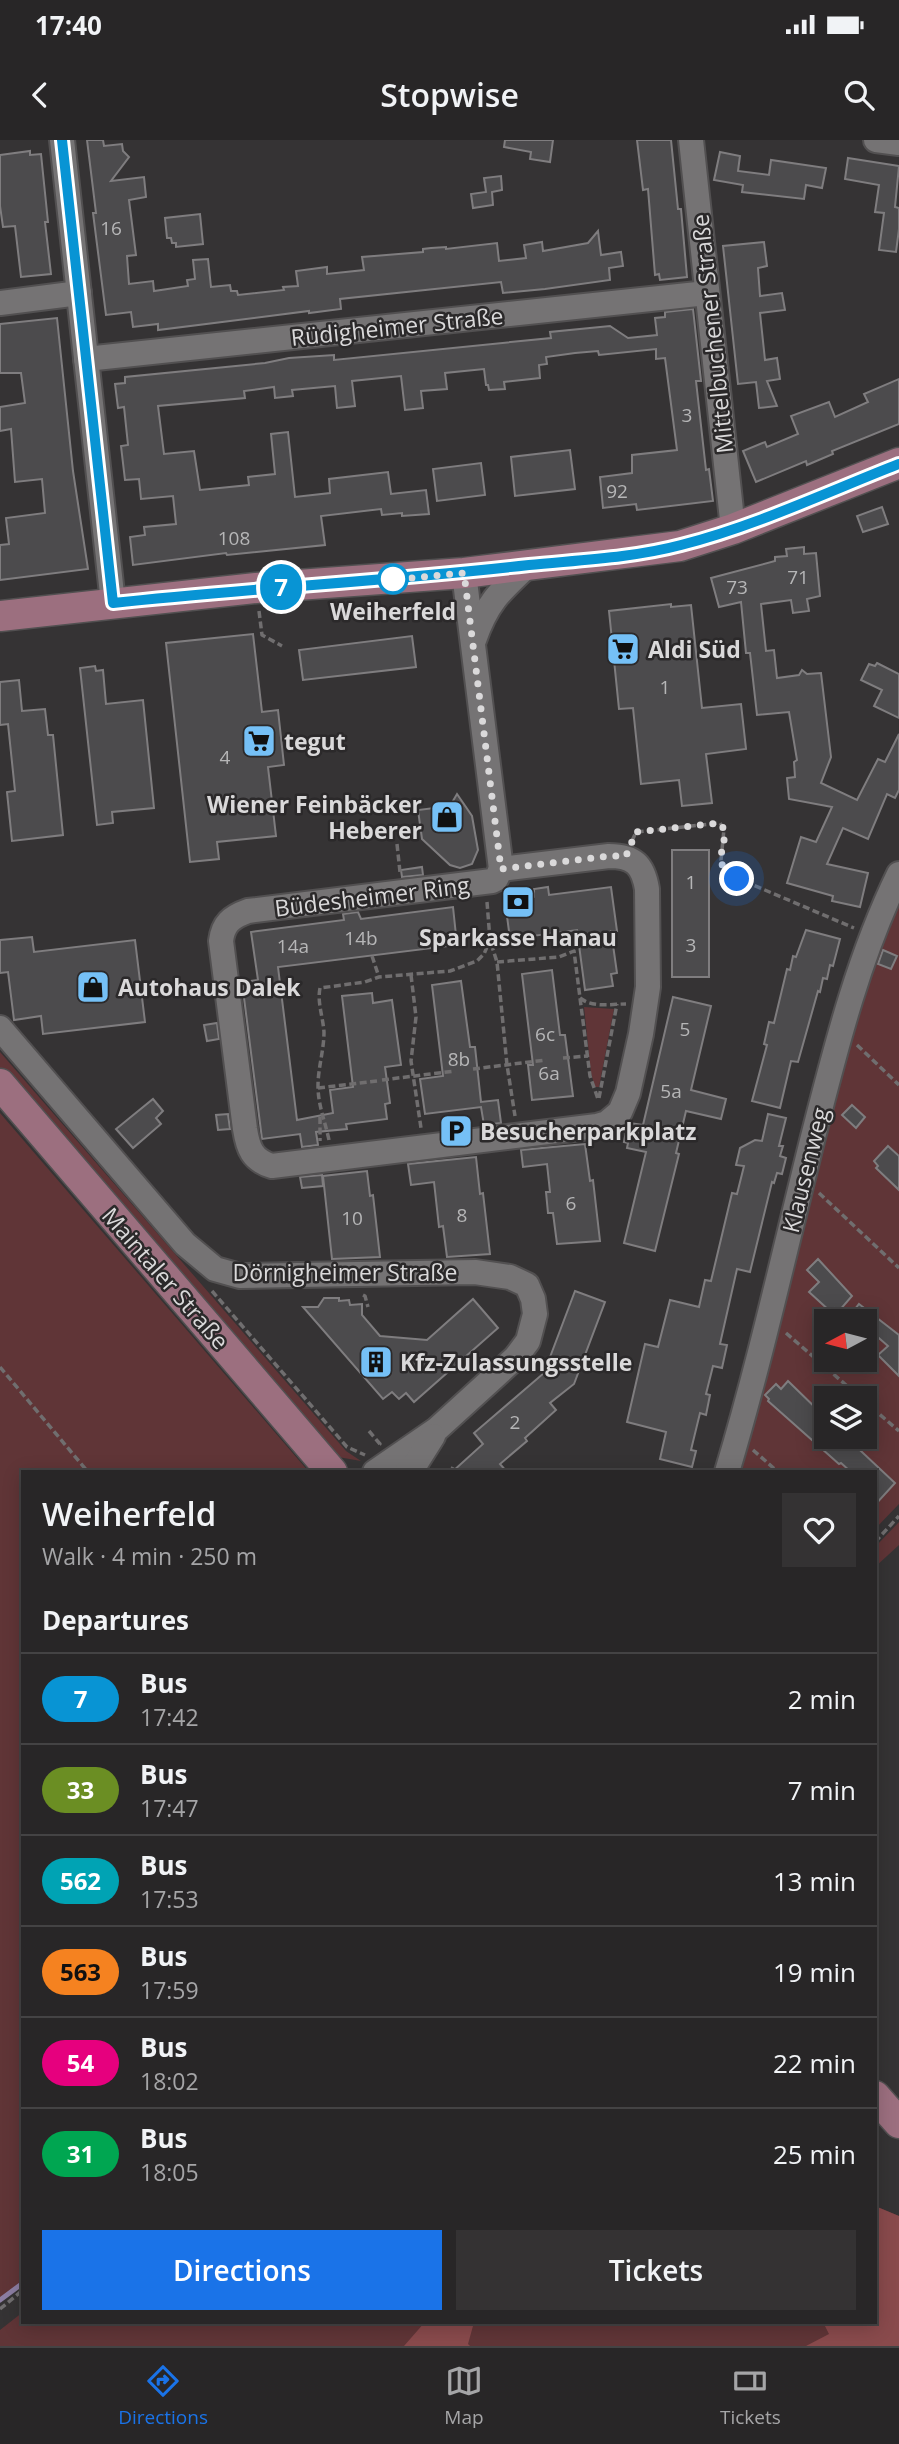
<!DOCTYPE html>
<html lang="en">
<head>
<meta charset="utf-8">
<style>
	body { margin:0; font-family:"Open Sans",sans-serif; background:#343233; color:#f1f3f6; height:100vh; display:flex; flex-direction:column; font-size:26px; white-space:nowrap }
	* { box-sizing:border-box; margin:0 }
	p { font-size:23px; color:#a5a5a7 }
	.icon { flex:none; width:38px; height:38px; fill:none; stroke:currentColor; stroke-width:2; stroke-linecap:round; stroke-linejoin:round }
	.map { position:relative; flex:1; overflow:hidden }
	.sheet { position:absolute; left:21px; top:1330px; width:856px; height:854px; display:flex; flex-direction:column; background:#282627; border-radius:0px; box-shadow:0 4px 18px #0003,0 0 0 2px #444344 }
	.sheet>* { flex:none }
	.badge { padding:0 14px; border-radius:23px; font-size:24px; line-height:46px }
	.needle { width:46px; rotate:263deg }
	.tools { position:absolute; left:814px; top:1169px; display:grid; gap:14px }
	.tools a { display:grid; place-items:center; width:63px; height:63px; border-radius:0px; background:#282627; box-shadow:0 4px 18px #0003,0 0 0 2px #444344; font-size:35px }
	.you { position:absolute; width:35px; height:35px; margin:-18px; border:5px solid #fff; border-radius:50%; background:#1a73e8; box-shadow:0 0 0 10px #1a73e833 }
	.map>.badge { position:absolute; translate:-50% -50%; box-shadow:0 0 0 4px #fff }
	h2 { padding:0 21px; font-size:26px; line-height:63px }
	.round { display:grid; place-items:center; flex:none; width:74px; height:74px; border-radius:0px; background:#343233 }
	.headline { display:flex; align-items:center; justify-content:space-between; height:119px; padding:0 21px }
	h1 { font-size:33px; font-weight:600; line-height:52px }
	.button { display:flex; gap:14px; margin-top:auto; padding:14px 21px }
	.button a { flex:1; height:80px; border-radius:0px; background:#1a73e8; color:#fff; font-size:28px; font-weight:600; line-height:80px; text-align:center }
	.button a+a { background:#343233; color:#f1f3f6 }
	ul { padding:0; list-style:none }
	li { display:flex; align-items:center; gap:21px; height:91px; padding:0 21px; border-top:2px solid #444344 }
	li div { flex:1 }
	li b { display:block; font-size:26px }
	li em { font-style:normal }
	li .badge { min-width:77px; font-weight:700; text-align:center }
	.status { display:flex; justify-content:space-between; align-items:center; height:49px; padding:0 35px; background:#282627; direction:ltr }
	.status svg { height:19px; fill:currentColor }
	header { display:flex; justify-content:space-between; align-items:center; height:91px; padding:0 21px; background:#282627; font-size:32px; font-weight:600 }
	.tabs { display:flex; justify-content:space-around; align-items:center; height:98px; border-top:2px solid #444344; background:#282627; font-size:19px; color:#a5a5a7 }
	.tabs a { display:grid; justify-items:center; gap:4px }
	.tabs .on { color:#1a73e8 }
	.map>svg:first-child { display:block }
	.green { fill:#603537; fill-rule:evenodd }
	.forest { fill:#894a4c }
	.lines { fill:none; stroke-linecap:round; stroke-linejoin:round }
	.stream { stroke:#8c7ea3; stroke-width:5 }
	.building { fill:#4c4b4d; stroke:#7f7d7f; stroke-width:2 }
	.minor-casing { stroke:#525051; stroke-width:28 }
	.major-casing { stroke:#525051; stroke-width:33 }
	.path { stroke:#706e6f; stroke-width:3.5; stroke-dasharray:7 3.5; stroke-linecap:butt }
	.minor { stroke:#757374; stroke-width:24 }
	.major { stroke:#9c6f7f; stroke-width:30 }
	.line-casing { stroke:#fff; stroke-width:16 }
	.line { stroke:#0894d4; stroke-width:10 }
	.walk { stroke:#dad9da; stroke-width:7; stroke-dasharray:0 12.6 }
	.stop-dot { fill:#fff; stroke:#0894d4; stroke-width:3.5 }
	.labels { text-anchor:middle; dominant-baseline:central; stroke-width:5; stroke-linejoin:round; paint-order:stroke }
	.number-label { font-size:19px; fill:#b6b6b7 }
	.street-label { font-size:23px; fill:#dad9da; stroke:#2b292a }
	.stop-label { font-size:23px; font-weight:bold; fill:#dad9da; stroke:#2b292a }
	.poi-label { font-size:23px; font-weight:bold; fill:#dad9da; stroke:#2b292a; text-anchor:start }
</style>
</head>
<body>
<div class="status"><b>17:40</b><svg viewBox="0 0 49 12"><path d="M0 12V9h3v3zM5 12V6h3v6zM10 12V3h3v9zM15 12V0h3v12zM26 1h20v11H26zM47 4h2v5h-2z"/></svg></div>
<header><svg class="icon" aria-label="back" viewBox="0 0 24 24"><path d="M15 5l-7 7 7 7"/></svg>Stopwise<svg class="icon" aria-label="search" viewBox="0 0 24 24"><circle cx="10" cy="10" r="6"/><path d="M15 15l6 6"/></svg></header>
<div class="map">
<svg width="899" height="2206" viewBox="0 0 899 2206">
	<rect width="100%" height="100%" fill="#353334"/>
	<g class="green">
		<path d="M899 763V1364L875 1389V1332H737L860 857ZM826 1181H864V1220H826ZM826 1258H864V1297H826Z"/>
		<polygon points="584,867 614,869 599,947 595,947 591,933"/>
		<polygon points="0,912 346,1311 361,1321 338,1317 323,1303 0,931"/>
		<polygon points="0,973 309,1332 23,1332 23,2140 0,2159"/>
		<polygon points="899,1382 899,1405 875,1427 875,1407"/>
		<polygon points="875,2066 899,2076 899,2206 0,2206 0,2190 23,2172 23,2182 875,2182"/>
	</g>
	<g class="forest">
		<polygon points="875,2066 899,2076 899,2206 806,2206 829,2194 823,2182 875,2182"/>
		<polygon points="425,2182 479,2182 473,2186 468,2204 470,2206 404,2206"/>
	</g>
	<g class="lines">
		<polyline class="stream" points="0,2160 23,2143"/>
	</g>
	<g class="building">
		<polygon points="87,0 103,0 104,6 122,4 123,11 129,17 111,41 144,37 146,57 129,60 136,115 127,116 129,144 153,141 154,151 188,146 187,140 195,139 193,120 208,119 211,147 230,145 231,151 237,151 238,155 284,150 283,147 298,146 296,131 327,127 327,134 364,130 362,117 423,112 423,109 431,108 446,107 446,109 497,103 499,121 526,118 524,105 542,102 543,111 588,103 598,91 601,115 621,112 623,126 609,128 610,140 545,149 503,153 501,142 340,159 341,169 309,173 309,171 158,190 158,184 133,187 131,172 106,175 93,73 96,73"/>
		<polygon points="505,0 553,0 550,22 530,19 531,12 504,7"/>
		<polygon points="637,0 671,0 678,69 681,69 687,137 660,140 659,134 655,135 648,49 643,50"/>
		<polygon points="30,11 30,15 41,14 48,82 45,82 51,134 21,137 15,86 3,87 0,66 0,15"/>
		<polygon points="720,12 740,16 738,31 769,35 771,20 826,28 822,48 806,45 804,59 742,52 743,45 714,40"/>
		<polygon points="848,18 899,26 895,67 899,68 899,89 896,112 879,110 884,73 875,72 879,45 845,39"/>
		<polygon points="501,36 502,50 492,52 493,65 473,68 471,54 486,52 484,38"/>
		<polygon points="200,74 203,104 176,107 176,103 172,103 171,98 167,98 165,78"/>
		<polygon points="764,102 767,126 758,128 760,156 782,153 785,170 760,173 765,220 777,218 780,239 767,241 777,266 759,268 756,242 738,244 723,106"/>
		<polygon points="693,169 701,241 696,241 706,330 709,329 713,361 637,370 636,364 603,368 600,337 632,333 632,315 677,310 665,218 656,219 656,209 599,215 598,211 575,213 546,217 547,224 539,225 540,238 504,242 505,249 489,250 488,245 486,245 484,229 445,233 447,249 421,251 423,268 405,270 401,236 352,241 355,266 337,268 335,246 292,250 293,256 275,258 274,247 244,251 245,258 158,266 164,314 194,311 200,350 249,345 248,337 275,334 271,294 288,292 295,357 330,353 329,339 388,332 391,354 426,350 429,374 402,376 402,373 382,375 381,369 321,376 325,405 227,415 226,413 133,425 130,397 145,395 144,387 176,384 173,356 141,359 139,339 125,340 121,306 128,305 124,267 118,268 115,244 125,243 125,237 265,223 289,218 334,215 334,220 551,198 550,192 610,186 628,198 657,195 655,178 665,177 665,172"/>
		<polygon points="57,178 73,331 88,429 0,440 0,405 9,404 6,378 45,373 42,339 15,342 11,289 0,291 0,267 25,263 21,233 0,233 0,184"/>
		<polygon points="899,239 899,284 832,311 833,314 807,325 806,321 756,342 743,311 765,302 767,307 798,294 791,276 829,262 835,277 868,262 864,254"/>
		<polygon points="570,310 575,349 515,356 511,317"/>
		<polygon points="481,323 485,355 437,361 433,329"/>
		<polygon points="882,367 888,384 863,392 857,376"/>
		<polygon points="804,407 804,414 816,413 820,456 807,459 809,471 793,473 791,460 761,464 766,511 774,510 777,538 799,535 802,530 807,534 821,533 831,617 821,643 857,660 878,619 885,622 899,594 899,650 895,658 887,654 868,699 843,688 827,724 868,733 860,767 832,761 833,756 787,743 801,697 816,702 832,667 789,659 787,638 795,637 794,622 797,620 789,572 757,575 750,513 746,513 741,462 719,467 711,438 775,421 775,417 787,416 786,409"/>
		<polygon points="671,464 671,467 691,465 702,568 741,564 746,609 706,614 712,663 682,666 679,640 641,644 633,568 619,569 609,471"/>
		<polygon points="253,494 262,572 278,570 284,625 268,627 276,696 217,702 219,719 190,722 166,503"/>
		<polygon points="412,496 416,527 303,540 299,510"/>
		<polygon points="877,523 899,534 899,578 874,566 882,550 861,540 869,524 875,526"/>
		<polygon points="95,526 96,531 103,530 106,564 143,560 154,668 112,672 113,683 97,685 80,528"/>
		<polygon points="19,540 22,571 45,569 48,595 53,595 63,695 12,701 7,652 15,651 8,584 0,585 0,542"/>
		<polygon points="457,654 472,676 478,710 472,724 460,728 450,725 422,699 418,670 450,666"/>
		<rect x="672" y="710" width="37" height="127"/>
		<polygon points="422,727 423,735 402,737 401,730"/>
		<polygon points="548,747 549,755 611,747 617,791 611,791 617,833 611,834 613,846 585,850 577,790 510,799 505,761 534,757 534,749"/>
		<polygon points="453,767 457,805 278,827 297,980 333,973 330,950 353,947 342,856 372,853 373,863 392,860 401,925 385,927 390,963 385,964 387,979 346,984 347,989 316,992 318,1005 302,1007 300,994 262,999 242,842 258,840 251,792 344,780 343,774 358,772 361,779"/>
		<polygon points="806,790 840,799 833,826 830,825 827,839 823,838 820,852 818,851 798,922 791,921 780,968 752,961 767,905 764,904 769,882 774,883 787,829 790,830 793,816 796,817"/>
		<polygon points="32,797 34,812 135,800 145,882 43,894 41,876 14,880 8,832 0,833 0,800"/>
		<polygon points="883,810 897,816 891,829 878,824"/>
		<polygon points="552,830 560,895 565,895 573,956 532,960 528,925 533,925 522,834"/>
		<polygon points="461,841 470,907 475,907 481,962 498,960 501,983 484,985 481,967 425,974 420,939 443,936 432,845"/>
		<polygon points="673,857 711,866 691,950 726,959 721,979 686,971 676,1013 679,1014 655,1111 624,1103 646,1012 627,1008 628,1003 624,1002 627,986 630,983 643,985"/>
		<polygon points="217,883 219,899 207,901 204,885"/>
		<polygon points="153,959 163,971 156,978 161,984 133,1008 116,989"/>
		<polygon points="852,965 865,977 856,988 842,975"/>
		<polygon points="228,974 230,989 218,990 216,975"/>
		<polygon points="768,974 786,978 779,1006 783,1006 780,1016 786,1018 782,1034 777,1033 774,1043 772,1042 750,1132 737,1129 720,1204 727,1205 722,1228 713,1226 706,1254 710,1255 706,1275 700,1273 691,1310 696,1311 692,1327 660,1319 666,1292 627,1282 645,1204 658,1207 670,1160 699,1167 705,1140 711,1141 732,1053 737,1054 744,1026 736,1025 740,1008 755,1000 762,1001"/>
		<polygon points="585,1004 590,1041 593,1040 600,1101 557,1104 553,1073 548,1073 546,1052 550,1052 547,1024 523,1027 521,1010"/>
		<polygon points="888,1006 899,1016 899,1050 876,1028 878,1026 874,1021"/>
		<polygon points="476,1017 480,1054 483,1053 490,1114 447,1117 443,1086 439,1087 434,1042 411,1045 408,1024"/>
		<polygon points="367,1031 370,1056 373,1055 380,1117 332,1119 323,1036"/>
		<polygon points="322,1035 323,1046 302,1048 300,1037"/>
		<polygon points="818,1119 852,1156 839,1171 835,1168 831,1172 809,1152 819,1142 807,1130"/>
		<polygon points="575,1151 605,1162 574,1244 550,1263 556,1270 525,1298 527,1301 500,1324 507,1332 452,1332 483,1304 474,1293 544,1233"/>
		<polygon points="324,1158 339,1158 339,1161 349,1160 350,1165 362,1164 362,1175 380,1196 427,1200 473,1159 498,1188 414,1262 406,1253 399,1259 392,1252 383,1259 303,1167 318,1167"/>
		<polygon points="859,1164 899,1195 899,1236 878,1215 888,1206 864,1185 864,1181 860,1181 851,1174"/>
		<polygon points="788,1241 826,1278 826,1297 846,1297 895,1343 875,1365 875,1332 851,1332 841,1323 839,1324 768,1261 769,1259 765,1255 776,1244 781,1249"/>
	</g>
	<g class="lines">
		<defs>
			<g id="minor">
				<polyline points="62,0 113,463"/>
				<polyline points="691,0 733,389"/>
				<polyline points="876,0 899,3"/>
				<polyline points="0,163 79,153"/>
				<polyline points="86,219 707,153"/>
				<polyline points="464,433 501,729"/>
				<path d="M474 500C487 463 499 452 527 426"/>
				<path d="M609 716C634 716 643 725 647 749L648 847 641 894 628 953 620 972 607 983 597 986 272 1026C252 1020 248 1008 245 989L221 801C223 784 231 777 248 771L492 741 496 739 501 729Z"/>
				<polyline points="0,888 185,1104 215,1129 240,1136 475,1132 510,1137 527,1145 533,1159 535,1174 528,1201 516,1217 436,1290 375,1332"/>
				<polyline points="407,1332 416,1323 433,1296"/>
				<path d="M727 1332C760 1222 785 1109 813 997 836 907 858 818 899 734"/>
			</g>
			<g id="major">
				<polyline points="0,476 256,448 464,433 680,406 733,389 899,323"/>
				<polyline points="0,944 332,1332"/>
				<polyline points="875,1956 899,1983"/>
			</g>
		</defs>
		<use href="#minor" class="minor-casing"/>
		<use href="#major" class="major-casing"/>
		<g class="path">
			<polyline points="259,471 262,495 282,506"/>
			<polyline points="632,701 636,692 720,683 724,689 721,720 725,733 854,788"/>
			<polyline points="397,704 400,732"/>
			<polyline points="487,762 490,800 497,822 507,925 515,976"/>
			<polyline points="372,816 379,837"/>
			<polyline points="497,822 559,817 574,811 590,936 598,959"/>
			<polyline points="411,835 416,877 411,921 421,988"/>
			<path d="M580 858C593 868 610 864 626 864"/>
			<polyline points="857,905 899,945"/>
			<polyline points="563,918 588,916"/>
			<polyline points="473,929 546,920"/>
			<polyline points="382,940 455,931"/>
			<polyline points="318,948 377,941"/>
			<polyline points="599,958 617,864"/>
			<polyline points="320,977 320,1001"/>
			<path d="M329 1000C325 981 318 965 318 946 318 928 324 910 324 892 323 877 317 862 320 848L365 842 379 837 450 831 477 821 484 814 490 800"/>
			<polyline points="819,1053 899,1128"/>
			<polyline points="212,1151 347,1307 365,1315"/>
			<polyline points="363,1155 365,1156 368,1167"/>
			<polyline points="786,1193 861,1258"/>
			<polyline points="0,1227 88,1332"/>
			<polyline points="864,1261 899,1291"/>
			<polyline points="369,1291 380,1304 378,1305"/>
			<polyline points="753,1310 778,1332"/>
			<polyline points="451,1332 453,1327"/>
			<polyline points="875,1402 899,1376"/>
			<polyline points="0,2169 23,2150"/>
		</g>
		<use href="#minor" class="minor"/>
		<use href="#major" class="major"/>
	</g>
	<g class="lines">
		<defs>
			<path id="line" d="M62 0 113 463C251 448 390 441 529 425 579 420 632 418 681 405 753 387 830 351 899 324"/>
		</defs>
		<use href="#line" class="line-casing"/>
		<use href="#line" class="line"/>
		<path class="walk" d="M393 439 390 440 464 433 501 729 609 716H626L636 692 720 683C735 701 704 722 737 739"/>
	</g>
	<defs>
		<symbol id="supermarket-square" viewBox="-11 -11 22 22"><rect x="-9" y="-9" width="18" height="18" rx="4" fill="#75c0f6" stroke="#2b292a"/><path d="M-6-5.5h2.5l.6 2H6L4.5 2H-2.5L-4.4-4H-6ZM-1.5 3.2a1.3 1.3 0 1 0 .1 0ZM3 3.2a1.3 1.3 0 1 0 .1 0Z" fill="#111"/></symbol>
		<symbol id="shop-square" viewBox="-11 -11 22 22"><rect x="-9" y="-9" width="18" height="18" rx="4" fill="#75c0f6" stroke="#2b292a"/><path d="M-5-2.5h2.3a2.7 3.5 0 0 1 5.4 0H5L5.5 6h-11ZM-1.5-2.5h3a1.5 2.3 0 0 0-3 0Z" fill="#111"/></symbol>
		<symbol id="bank-square" viewBox="-11 -11 22 22"><rect x="-9" y="-9" width="18" height="18" rx="4" fill="#75c0f6" stroke="#2b292a"/><path d="M-6-4H6V4H-6ZM0-2.3a2.3 2.3 0 1 0 0 4.6a2.3 2.3 0 1 0 0-4.6Z" fill="#111"/></symbol>
		<symbol id="parking-square" viewBox="-11 -11 22 22"><rect x="-9" y="-9" width="18" height="18" rx="4" fill="#75c0f6" stroke="#2b292a"/><path d="M-3.5-5.5H1a3.5 3.5 0 0 1 0 7H-1V5.5H-3.5ZM-1-3.4V-.6H.8a1.4 1.4 0 0 0 0-2.8Z" fill="#111"/></symbol>
		<symbol id="building-square" viewBox="-11 -11 22 22"><rect x="-9" y="-9" width="18" height="18" rx="4" fill="#75c0f6" stroke="#2b292a"/><path d="M-4-6H4V6H1V3H-1V6H-4ZM-2.5-4.3h1.7v1.8h-1.7ZM.8-4.3h1.7v1.8H.8ZM-2.5-1h1.7V.8h-1.7ZM.8-1h1.7V.8H.8Z" fill="#111"/></symbol>
	</defs>
	<g fill-rule="evenodd">
		<use href="#supermarket-square" x="604" y="490" width="38" height="38"/>
		<use href="#supermarket-square" x="240" y="582" width="38" height="38"/>
		<use href="#shop-square" x="428" y="658" width="38" height="38"/>
		<use href="#bank-square" x="499" y="743" width="38" height="38"/>
		<use href="#shop-square" x="74" y="828" width="38" height="38"/>
		<use href="#parking-square" x="437" y="972" width="38" height="38"/>
		<use href="#building-square" x="357" y="1203" width="38" height="38"/>
	</g>
	<circle class="stop-dot" cx="393" cy="439" r="14"/>
	<g class="labels">
		<g class="number-label">
			<text x="111" y="88">16</text>
			<text x="687" y="275">3</text>
			<text x="617" y="351">92</text>
			<text x="234" y="398">108</text>
			<text x="798" y="437">71</text>
			<text x="737" y="447">73</text>
			<text x="665" y="547">1</text>
			<text x="225" y="617">4</text>
			<text x="691" y="742">1</text>
			<text x="361" y="798">14b</text>
			<text x="691" y="805">3</text>
			<text x="293" y="806">14a</text>
			<text x="685" y="889">5</text>
			<text x="545" y="894">6c</text>
			<text x="459" y="919">8b</text>
			<text x="549" y="933">6a</text>
			<text x="671" y="951">5a</text>
			<text x="571" y="1063">6</text>
			<text x="462" y="1075">8</text>
			<text x="352" y="1078">10</text>
			<text x="515" y="1282">2</text>
		</g>
		<g class="street-label">
			<text transform="translate(397 186) rotate(-6)">Rüdigheimer Straße</text>
			<text transform="translate(712 194) rotate(-96)">Mittelbuchener Straße</text>
			<text transform="translate(372 756) rotate(-7)">Büdesheimer Ring</text>
			<text transform="translate(805 1030) rotate(-76)">Klausenweg</text>
			<text x="345" y="1132">Dörnigheimer Straße</text>
			<text transform="translate(166 1138) rotate(49)">Maintaler Straße</text>
		</g>
		<g class="stop-label">
			<text x="393" y="471">Weiherfeld</text>
		</g>
		<g class="poi-label">
			<text x="648" y="509">Aldi Süd</text>
			<text x="284" y="601">tegut</text>
			<text x="422" y="664" text-anchor="end">Wiener Feinbäcker<tspan x="422" dy="26">Heberer</tspan></text>
			<text x="518" y="797" text-anchor="middle">Sparkasse Hanau</text>
			<text x="118" y="847">Autohaus Dalek</text>
			<text x="480" y="991">Besucherparkplatz</text>
			<text x="400" y="1222">Kfz-Zulassungsstelle</text>
		</g>
	</g>
</svg>
<div class="tools">
<a><svg class="needle" viewBox="-14 -14 28 28"><path d="M0-13l5 13h-10z" fill="#e53935"/><path d="M0 13l5-13h-10z" fill="#a5a5a7"/></svg></a>
<a><svg class="icon" aria-label="layers" viewBox="0 0 24 24"><path d="M12 4l9 5-9 5-9-5zM3 14l9 5 9-5"/></svg></a>
</div>
<div class="you" style="left:737px;top:739px"></div>
<b class="badge" style="left:281px;top:447px;background:#0894d4;color:#fff">7</b>
<section class="sheet">
<div class="headline"><div><h1>Weiherfeld</h1><p>Walk · 4 min · 250 m</p></div><a class="round"><svg class="icon" aria-label="heart" viewBox="0 0 24 24"><path d="M12 20l-8-8c-3-5 5-10 8-4 3-6 11-1 8 4z"/></svg></a></div>
<h2>Departures</h2>
<ul>
<li><span class="badge" style="background:#0894d4;color:#fff">7</span><div><b>Bus</b><p>17:42</p></div><em>2 min</em></li>
<li><span class="badge" style="background:#6b8e23;color:#fff">33</span><div><b>Bus</b><p>17:47</p></div><em>7 min</em></li>
<li><span class="badge" style="background:#00a3b4;color:#fff">562</span><div><b>Bus</b><p>17:53</p></div><em>13 min</em></li>
<li><span class="badge" style="background:#f58220;color:#111">563</span><div><b>Bus</b><p>17:59</p></div><em>19 min</em></li>
<li><span class="badge" style="background:#e6007e;color:#fff">54</span><div><b>Bus</b><p>18:02</p></div><em>22 min</em></li>
<li><span class="badge" style="background:#00a651;color:#fff">31</span><div><b>Bus</b><p>18:05</p></div><em>25 min</em></li>
</ul>
<div class="button"><a>Directions</a><a>Tickets</a></div>
</section>
</div>
<nav class="tabs">
<a class="on"><svg class="icon" aria-label="directions" viewBox="0 0 24 24"><path d="M12 3l9 9-9 9-9-9zM9 14v-3h6M13 9l2 2-2 2"/></svg>Directions</a>
<a><svg class="icon" aria-label="map" viewBox="0 0 24 24"><path d="M3 6l6-2 6 2 6-2v14l-6 2-6-2-6 2zM9 4v14M15 6v14"/></svg>Map</a>
<a><svg class="icon" aria-label="tickets" viewBox="0 0 24 24"><path d="M3 7h18v10H3zM15 7v10"/></svg>Tickets</a>
</nav>
</body>
</html>
